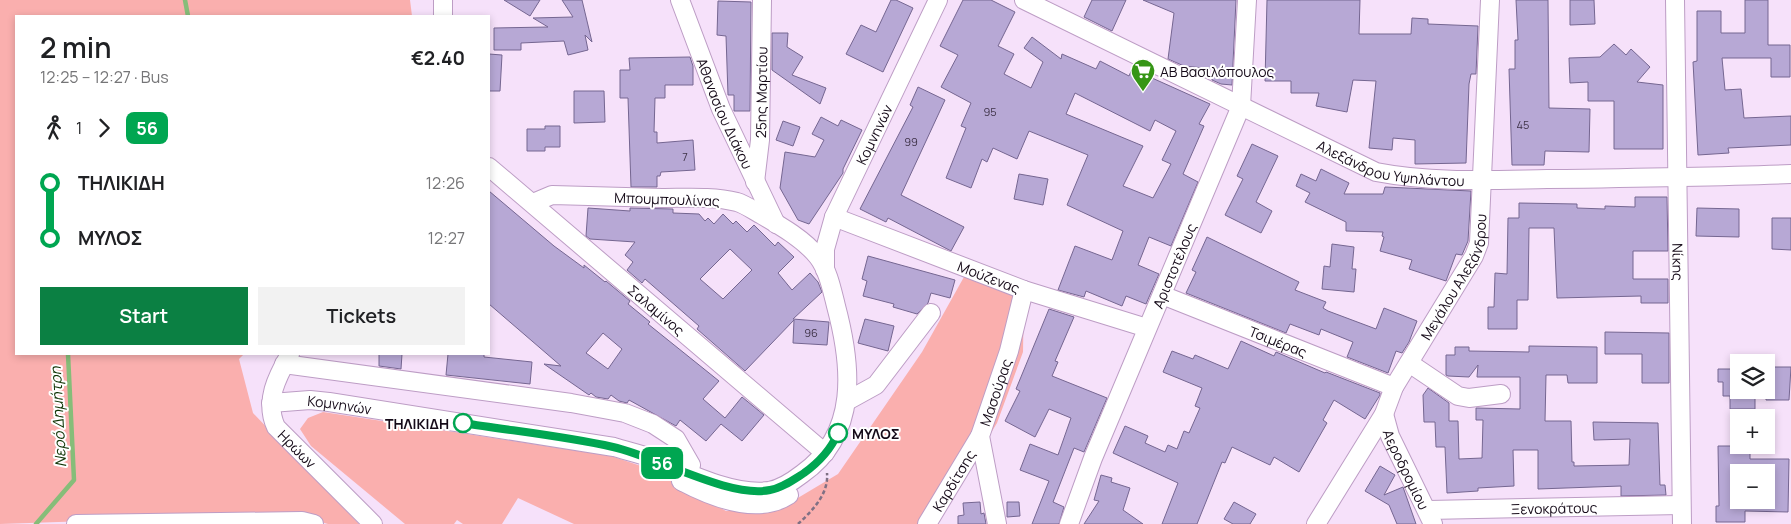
<!DOCTYPE html>
<html lang="en">
<head>
<meta charset="utf-8">
<style>
	body { margin:0; font-family:Manrope,sans-serif; background:#f2f2f2; color:#202124; height:100vh; display:flex; flex-direction:column; font-size:19px; white-space:nowrap }
	* { box-sizing:border-box; margin:0 }
	p { font-size:16px; color:#757577 }
	.icon { flex:none; width:28px; height:28px; fill:none; stroke:currentColor; stroke-width:2; stroke-linecap:round; stroke-linejoin:round }
	.map { position:relative; flex:1; overflow:hidden }
	.details { position:absolute; left:15px; top:15px; width:475px; height:340px; display:flex; flex-direction:column; background:#fff; border-radius:0px; box-shadow:0 2px 8px #0003 }
	.details>* { flex:none }
	.badge { padding:0 10px; border-radius:8px; font-size:18px; line-height:32px }
	.buttons { position:absolute; left:1730px; top:354px; display:grid; gap:10px }
	.buttons a { display:grid; place-items:center; width:45px; height:45px; border-radius:0px; background:#fff; box-shadow:0 2px 8px #0003; font-size:25px }
	.map>.badge { position:absolute; translate:-50% -50%; box-shadow:0 0 0 2px #fff }
	.legs { display:flex; align-items:center; gap:8px; height:55px; padding:0 25px; font-size:16px }
	.legs p { margin-inline-start:auto }
	.overview { display:flex; align-items:center; justify-content:space-between; height:85px; padding:0 25px }
	h1 { font-size:28px; font-weight:600; line-height:38px }
	.primary-button { display:flex; gap:10px; margin-top:auto; padding:10px 25px }
	.primary-button a { flex:1; height:58px; border-radius:0px; background:#0b8043; color:#fff; font-size:20px; font-weight:600; line-height:58px; text-align:center }
	.primary-button a+a { background:#f2f2f2; color:#202124 }
	ul { padding:0 25px; list-style:none }
	li { display:flex; align-items:center; gap:18px; height:55px; font-size:19px }
	li i { display:grid; place-items:center; width:8px; height:100%; margin:0 6px; background:currentColor }
	li i::after { content:''; width:12px; height:12px; margin:-6px; border:4px solid; border-radius:50%; background:#fff }
	li p { margin-inline-start:auto }
	li:first-child i { background:linear-gradient(#0000 50%,currentColor 0) }
	li:last-child i { background:linear-gradient(currentColor 50%,#0000 0) }
	.map>svg:first-child { display:block }
	.green { fill:#faafae }
	.lines { fill:none; stroke-linecap:round; stroke-linejoin:round }
	.stream { stroke:#86bd79; stroke-width:4.5 }
	.building { fill:#b7a8d5; stroke:#756691; fill-rule:evenodd }
	.minor-casing { stroke:#bd9dc5; stroke-width:20 }
	.path { stroke:#807084; stroke-width:2.5; stroke-dasharray:4 2.5; stroke-linecap:butt }
	.minor { stroke:#fff; stroke-width:18 }
	.line-1-casing { stroke:#fff; stroke-width:11 }
	.line-1 { stroke:#00a651; stroke-width:8 }
	.stop-1-dot { fill:#fff; stroke:#00a651; stroke-width:2.5 }
	.labels { text-anchor:middle; dominant-baseline:central; stroke-width:4; stroke-linejoin:round; paint-order:stroke }
	.number-label { font-size:11px; fill:#3e3247 }
	.poi-label { font-size:14px; fill:#150a18; stroke:#fff; text-anchor:start }
	.street-label { font-size:14px; fill:#150a18; stroke:#fff }
	.stop-label { font-size:14px; font-weight:bold; fill:#150a18; stroke:#fff; text-anchor:end }
	.water-label { font-size:15px; font-style:italic; fill:#0f3405; stroke:#fff }
</style>
</head>
<body>
<div class="map">
<svg width="1791" height="524" viewBox="0 0 1791 524">
	<rect width="100%" height="100%" fill="#f6e1fa"/>
	<g class="green">
		<polygon points="0,0 410,0 412,16 16,16 16,354 244,354 239,359 253,413 359,524 328,524 293,514 0,524"/>
		<polygon points="969,268 1024,290 1023,352 997,423 936,524 574,524 518,498 502,524 463,524 457,520 454,524 405,524 311,446 300,429 308,418 323,412 611,456 650,469 726,511 776,511 838,474 922,352"/>
	</g>
	<g class="lines">
		<g class="stream">
			<polyline points="185,0 188,16"/>
			<polyline points="36,524 74,480 68,354"/>
		</g>
	</g>
	<g class="building">
		<polygon points="504,0 540,0 530,16"/>
		<polygon points="562,0 582,0 592,42 585,35 588,50 568,55 564,41 521,43 521,50 494,50 494,28 548,27 533,18 573,17"/>
		<polygon points="891,0 896,0 913,8 883,72 846,54 861,25 876,32"/>
		<path d="M963 0H991L1015 12 998 46 1014 54 1004 74 1031 88 1043 62 1024 48 1032 37 1061 59 1062 54 1096 69 1100 61 1129 76 1132 69 1210 104 1199 124 1204 126 1183 174 1198 182 1171 246 1149 237 1138 265 1159 274 1146 304 1126 296 1122 306 1086 291 1084 297 1058 290 1075 246 1112 260 1123 231 1067 205 1088 155 1029 131 1017 159 993 148 987 162 982 159 971 188 946 178 966 128 961 126 971 103 941 87 958 55 940 46ZM1075 93 1150 131 1155 120 1176 131 1162 160 1171 164 1153 198 1123 186 1143 146 1066 114Z"/>
		<polygon points="1092,0 1126,0 1112,31 1084,17"/>
		<polygon points="1143,0 1236,0 1232,85 1221,84 1212,80 1213,69 1184,66 1168,59 1174,13"/>
		<polygon points="1267,0 1360,0 1359,34 1411,34 1412,18 1428,19 1428,24 1478,26 1476,74 1471,74 1469,84 1466,163 1415,164 1415,140 1393,138 1392,150 1369,148 1376,81 1353,80 1347,112 1316,106 1319,93 1291,93 1291,81 1265,81"/>
		<polygon points="1516,0 1548,0 1549,108 1590,109 1589,152 1545,151 1544,165 1512,165 1509,69 1515,69 1515,40 1518,40"/>
		<polygon points="1570,0 1594,0 1595,24 1570,25"/>
		<polygon points="1745,0 1768,0 1768,45 1790,45 1790,77 1771,77 1771,58 1722,58 1725,90 1741,89 1744,118 1791,116 1791,145 1728,148 1729,153 1698,155 1693,62 1697,61 1697,11 1721,11 1721,33 1745,33"/>
		<polygon points="718,1 751,2 750,111 734,111 734,95 728,95 726,36 717,35"/>
		<polygon points="772,33 788,33 787,47 803,57 792,75 826,88 820,104 772,70"/>
		<polygon points="1614,44 1626,55 1631,49 1650,67 1637,82 1663,85 1663,149 1614,149 1614,101 1588,101 1588,82 1570,83 1569,58 1600,57"/>
		<polygon points="489,54 502,55 500,91 489,91"/>
		<polygon points="690,57 693,66 693,85 665,85 665,98 655,98 654,132 657,132 657,143 693,140 695,170 661,172 660,176 657,176 657,187 631,187 628,98 620,98 620,70 630,70 629,58"/>
		<polygon points="918,87 945,100 901,195 964,227 951,251 888,218 886,222 860,209 913,107 910,105"/>
		<polygon points="574,91 604,91 605,122 574,123"/>
		<polygon points="821,117 838,126 841,120 862,130 843,169 843,173 809,224 798,220 780,188 785,152 815,157 824,140 812,134"/>
		<polygon points="783,121 800,127 793,146 776,140"/>
		<polygon points="545,126 560,126 560,147 545,147 545,151 527,151 527,129 545,129"/>
		<polygon points="1252,144 1278,156 1256,202 1272,211 1261,233 1225,215 1243,179 1237,176"/>
		<polygon points="1321,169 1349,183 1344,194 1383,194 1385,187 1471,191 1468,241 1462,255 1456,254 1446,281 1409,269 1412,260 1380,251 1384,237 1382,236 1383,232 1346,231 1346,222 1305,202 1310,193 1296,186 1301,174 1316,181"/>
		<polygon points="1019,174 1048,179 1043,205 1014,199"/>
		<path d="M489 191 554 246 584 268V265L605 282 606 281 630 301 628 304 650 322 648 324 719 381 703 399 725 418 742 397 764 415 742 441 721 424 706 441 680 420 676 426 629 400 627 403 619 401 611 395 608 399 596 397 591 393 589 395 544 364 561 366 489 304ZM603 333 622 349 608 369 586 353Z"/>
		<polygon points="1635,197 1667,197 1668,251 1633,251 1633,279 1668,279 1668,303 1641,303 1641,296 1557,298 1554,228 1529,228 1528,300 1517,300 1517,329 1488,329 1488,307 1494,307 1495,273 1507,274 1508,218 1519,218 1519,203 1577,204 1577,208 1605,209 1605,206 1635,207"/>
		<path d="M588 208 630 211V208L673 209V213L699 214 705 221 708 218 714 224 723 214 733 224 736 221 747 232 754 225 775 246 778 242 794 257 778 273 792 290 810 273 818 282 822 292 793 319 829 322 827 345 793 343 794 320 745 371 697 329 699 326 645 279 642 283 627 270 633 262 625 255 635 242 590 239 586 236ZM730 249 752 270 723 299 700 279Z"/>
		<polygon points="1697,208 1739,209 1739,237 1696,236"/>
		<polygon points="1772,218 1791,218 1791,250 1772,249"/>
		<polygon points="1207,237 1299,282 1295,290 1326,302 1323,308 1328,311 1376,329 1384,308 1417,321 1409,342 1402,353 1396,351 1388,373 1347,357 1353,342 1321,329 1319,335 1290,324 1286,333 1186,293 1196,272 1192,270"/>
		<polygon points="1332,244 1354,247 1352,269 1356,269 1354,292 1322,289 1324,266 1330,267"/>
		<polygon points="868,256 955,280 950,298 931,293 928,303 917,314 893,307 894,304 863,296 867,281 862,279"/>
		<polygon points="1049,309 1074,317 1055,361 1058,362 1052,376 1107,398 1084,452 1074,448 1053,502 1064,507 1059,524 1032,524 1049,481 1020,470 1030,444 1058,455 1071,418 1049,409 1035,437 1005,421 1020,391 1016,389"/>
		<polygon points="865,319 894,326 888,351 858,343"/>
		<polygon points="1605,332 1669,333 1669,383 1642,383 1642,354 1605,354"/>
		<polygon points="1241,341 1274,356 1276,352 1325,373 1326,372 1380,393 1380,395 1365,419 1334,400 1323,420 1327,423 1299,472 1274,457 1270,465 1232,447 1225,463 1222,462 1197,524 1162,524 1178,483 1113,453 1125,426 1148,436 1145,443 1165,452 1168,445 1177,449 1184,431 1189,433 1200,408 1195,406 1202,388 1163,372 1172,351 1193,359 1195,355 1228,369"/>
		<polygon points="1529,346 1597,347 1597,383 1568,383 1567,375 1546,375 1545,421 1571,421 1572,462 1574,462 1574,466 1629,465 1630,439 1594,440 1593,422 1658,423 1660,485 1665,485 1666,495 1621,496 1621,486 1538,489 1538,450 1513,450 1514,486 1478,488 1478,491 1447,493 1445,447 1436,447 1435,422 1424,422 1423,395 1428,388 1449,403 1449,421 1458,421 1459,459 1482,458 1483,420 1476,420 1476,408 1520,409 1520,377 1477,377 1478,365 1469,377 1448,376 1446,375 1446,355 1455,355 1455,347 1469,347 1469,351 1529,352"/>
		<polygon points="379,354 402,354 401,369 379,366"/>
		<polygon points="448,354 484,354 484,357 532,362 530,384 446,375"/>
		<polygon points="1766,367 1791,367 1789,400 1766,400"/>
		<polygon points="1718,369 1739,369 1739,390 1755,390 1755,409 1730,409 1730,396 1723,396 1723,382 1718,382"/>
		<path d="M1718 446H1750V459H1789L1788 512 1745 511V522H1716V506H1719ZM1739 472H1767L1766 500H1739Z"/>
		<polygon points="1380,466 1395,475 1384,495 1403,487 1416,524 1397,524 1389,505 1365,491"/>
		<polygon points="1101,475 1112,478 1111,482 1130,488 1123,510 1143,524 1084,524 1099,501 1094,500"/>
		<polygon points="980,502 981,514 984,513 986,524 958,524 958,516 964,515 963,503"/>
		<polygon points="1007,502 1019,502 1020,516 1007,517"/>
		<polygon points="1234,502 1256,514 1250,524 1233,524 1224,519"/>
	</g>
	<g class="lines">
		<defs>
			<g id="minor">
				<path id="s1" d="M680 0 721 109 776 224"/>
				<path id="s2" d="M1024 0 1376 172C1433 183 1490 180 1547 179 1629 178 1710 177 1791 174"/>
				<path id="s3" d="M1675 0 1682 524"/>
				<polyline points="443,16 443,0"/>
				<path id="s4" d="M489 167 825 453"/>
				<path id="s5" d="M755 182 760 140 762 0"/>
				<path id="s6" d="M834 217 1024 290 1147 328"/>
				<path id="s7" d="M825 270V249L834 217 938 0"/>
				<path id="s8" d="M1162 295 1394 387"/>
				<path id="s9" d="M290 354C277 377 264 401 276 427L373 524"/>
				<polyline points="1409,363 1458,396 1469,398 1501,394"/>
				<polyline points="284,364 571,403 625,413 653,424 676,439 691,465 688,475 683,482"/>
				<polyline points="847,401 876,385 931,313"/>
				<path id="s10" d="M271 403 310 400 329 402 614 447C627 451 641 454 654 459 685 472 734 496 769 491 781 489 793 481 802 474 859 434 852 366 836 306 832 290 828 270 818 257 804 239 779 225 760 214 753 210 744 204 737 202 713 196 686 198 662 198 625 197 589 196 552 195L533 203"/>
				<path id="s11" d="M1384 414 1390 436 1433 524"/>
				<path d="M681 481C711 497 757 516 789 495"/>
				<path id="s12" d="M1428 510 1681 505"/>
				<polyline points="76,524 302,521 314,524"/>
				<path id="s13" d="M927 524 980 436"/>
				<path id="s14" d="M997 524 980 436 1009 351 1024 290"/>
				<path id="s15" d="M1069 524 1093 458 1241 106 1247 0"/>
				<path id="s16" d="M1316 524 1384 414 1394 387 1474 256 1479 243 1490 0"/>
			</g>
		</defs>
		<use href="#minor" class="minor-casing"/>
		<path class="path" d="M798 524C812 511 829 494 827 473"/>
		<use href="#minor" class="minor"/>
	</g>
	<g class="lines">
		<defs>
			<path id="line-1" d="M463 423C513 431 564 436 613 447 655 456 730 499 770 490 782 488 793 480 804 473 818 463 831 449 838 433"/>
		</defs>
		<use href="#line-1" class="line-1-casing"/>
		<use href="#line-1" class="line-1"/>
	</g>
	<defs>
		<symbol id="supermarket-pin" viewBox="-11 -11 22 30"><path d="M0 17L-7.5 6A9.5 9.5 0 1 1 7.5 6Z" fill="#369616" stroke="#fff"/><path d="M-6-5.5h2.5l.6 2H6L4.5 2H-2.5L-4.4-4H-6ZM-1.5 3.2a1.3 1.3 0 1 0 .1 0ZM3 3.2a1.3 1.3 0 1 0 .1 0Z" fill="#fff"/></symbol>
	</defs>
	<g fill-rule="evenodd">
		<use href="#supermarket-pin" x="1129" y="57" width="28" height="38"/>
	</g>
	<g class="stop-1-dot">
		<circle cx="463" cy="423" r="9"/>
		<circle cx="838" cy="433" r="9"/>
	</g>
	<g class="labels">
		<g class="number-label">
			<text x="990" y="111">95</text>
			<text x="1523" y="124">45</text>
			<text x="911" y="141">99</text>
			<text x="685" y="156">7</text>
			<text x="811" y="332">96</text>
		</g>
		<g class="poi-label">
			<text x="1160" y="71">ΑΒ Βασιλόπουλος</text>
		</g>
		<g class="street-label">
			<text stroke="none"><textPath href="#s5" startOffset="90">25ης Μαρτίου</textPath></text>
			<text stroke="none"><textPath href="#s1" startOffset="122">Αθανασίου Διάκου</textPath></text>
			<text stroke="none"><textPath href="#s7" startOffset="146">Κομνηνών</textPath></text>
			<text stroke="none"><textPath href="#s2" startOffset="404">Αλεξάνδρου Υψηλάντου</textPath></text>
			<text transform="translate(667 199) rotate(2)">Μπουμπουλίνας</text>
			<text stroke="none"><textPath href="#s3" startOffset="262">Νίκης</textPath></text>
			<text stroke="none"><textPath href="#s15" startOffset="279">Αριστοτέλους</textPath></text>
			<text stroke="none"><textPath href="#s16" startOffset="285">Μεγάλου Αλεξάνδρου</textPath></text>
			<text stroke="none"><textPath href="#s6" startOffset="166">Μούζενας</textPath></text>
			<text stroke="none"><textPath href="#s4" startOffset="220">Σαλαμίνος</textPath></text>
			<text stroke="none"><textPath href="#s8" startOffset="125">Τσιμέρας</textPath></text>
			<text stroke="none"><textPath href="#s14" startOffset="136">Μασούρας</textPath></text>
			<text stroke="none"><textPath href="#s10" startOffset="69">Κομνηνών</textPath></text>
			<text stroke="none"><textPath href="#s9" startOffset="108">Ηρώων</textPath></text>
			<text stroke="none"><textPath href="#s11" startOffset="60">Αεροδρομίου</textPath></text>
			<text stroke="none"><textPath href="#s13" startOffset="51">Καρδίτσης</textPath></text>
			<text stroke="none"><textPath href="#s12" startOffset="126">Ξενοκράτους</textPath></text>
		</g>
		<g class="stop-label">
			<text x="449" y="423">ΤΗΛΙΚΙΔΗ</text>
			<text x="852" y="433" text-anchor="start">ΜΥΛΟΣ</text>
		</g>
		<g class="water-label">
			<text transform="translate(58 417) rotate(-93)">Νερό Δημήτρη</text>
		</g>
	</g>
</svg>
<div class="buttons">
<a><svg class="icon" aria-label="layers" viewBox="0 0 24 24"><path d="M12 4l9 5-9 5-9-5zM3 14l9 5 9-5"/></svg></a>
<a>+</a>
<a>−</a>
</div>
<b class="badge" style="left:662px;top:463px;background:#00a651;color:#fff">56</b>
<section class="details">
<div class="overview"><div><h1>2 min</h1><p>12:25 – 12:27 · Bus</p></div><b>€2.40</b></div>
<div class="legs"><svg class="icon" aria-label="walk" viewBox="0 0 24 24"><circle cx="13" cy="4" r="2"/><path d="M13 8l-2 6 4 7M11 14l-3 7M7 12l3-4h3l4 4"/></svg>1<svg class="icon" aria-label="forward" viewBox="0 0 24 24"><path d="M9 5l7 7-7 7"/></svg><b class="badge" style="background:#00a651;color:#fff">56</b></div>
<ul>
<li><i style="color:#00a651"></i><b>ΤΗΛΙΚΙΔΗ</b><p>12:26</p></li>
<li><i style="color:#00a651"></i><b>ΜΥΛΟΣ</b><p>12:27</p></li>
</ul>
<div class="primary-button"><a>Start</a><a>Tickets</a></div>
</section>
</div>
</body>
</html>
